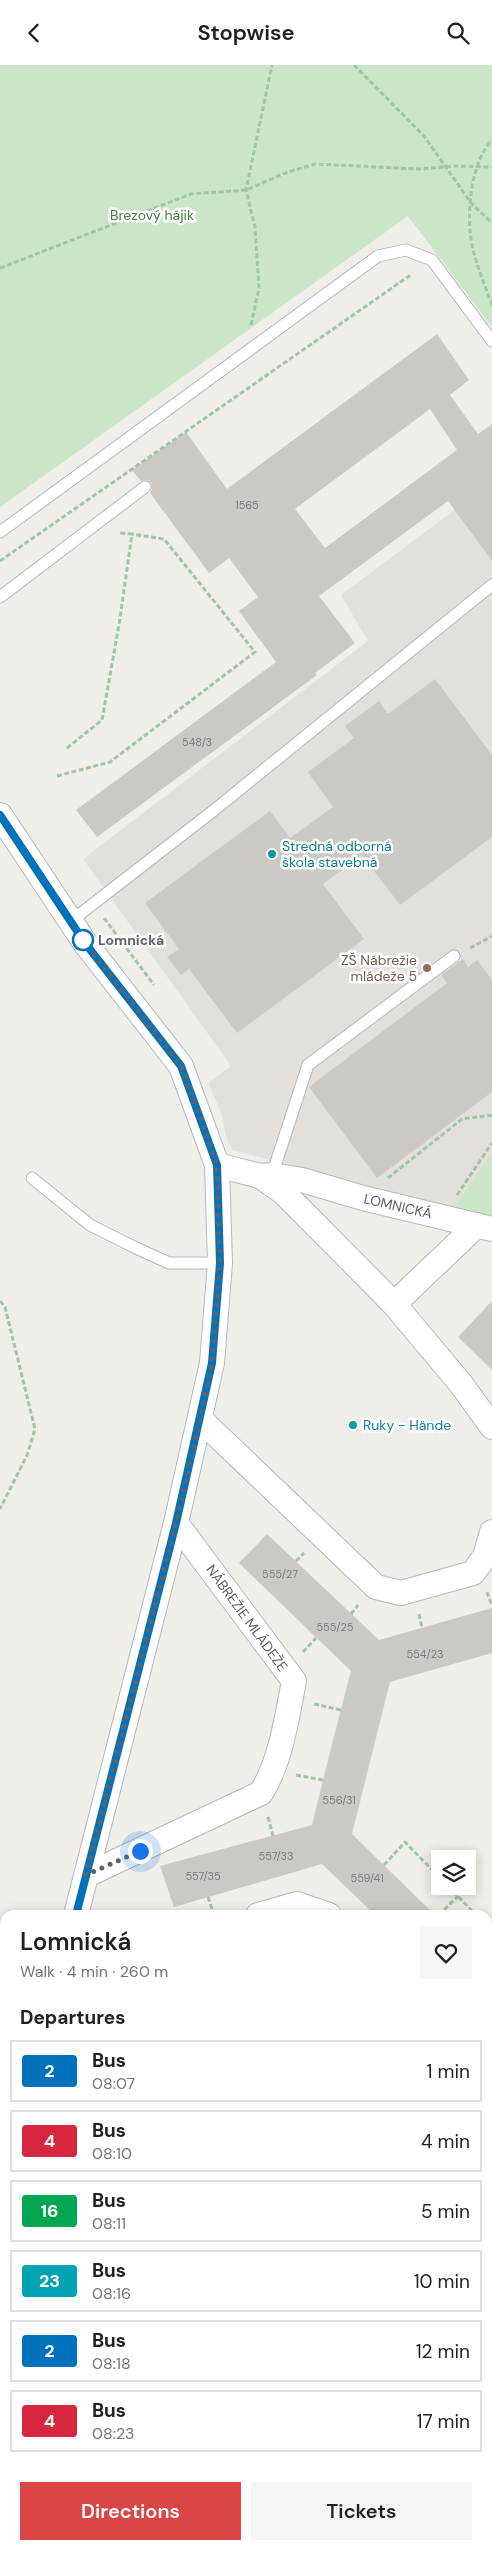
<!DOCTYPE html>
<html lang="en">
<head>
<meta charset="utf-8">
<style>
	body { margin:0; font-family:"DM Sans",sans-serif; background:#f6f6f6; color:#202124; height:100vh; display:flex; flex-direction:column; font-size:19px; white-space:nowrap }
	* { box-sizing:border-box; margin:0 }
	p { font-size:16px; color:#757577 }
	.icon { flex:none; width:28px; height:28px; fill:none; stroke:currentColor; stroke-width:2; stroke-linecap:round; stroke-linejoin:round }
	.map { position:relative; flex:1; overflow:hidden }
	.side { position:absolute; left:0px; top:1845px; width:492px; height:640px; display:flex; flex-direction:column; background:#fff; border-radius:15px 15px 0 0; box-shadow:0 2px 12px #0003 }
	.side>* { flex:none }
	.badge { padding:0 10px; border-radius:4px; font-size:18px; line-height:32px }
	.controls { position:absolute; left:431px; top:1785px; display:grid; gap:10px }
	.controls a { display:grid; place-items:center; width:45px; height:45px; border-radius:0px; background:#fff; box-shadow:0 2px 12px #0003; font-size:25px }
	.you { position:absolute; width:25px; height:25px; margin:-12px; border:4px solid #fff; border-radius:50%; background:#1a73e8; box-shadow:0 0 0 8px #1a73e833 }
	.map>.badge { position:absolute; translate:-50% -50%; box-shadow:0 0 0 2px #fff }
	h2 { padding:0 20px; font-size:19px; line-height:45px }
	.round { display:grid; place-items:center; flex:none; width:52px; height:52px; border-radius:0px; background:#f6f6f6 }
	.overview { display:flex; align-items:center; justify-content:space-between; height:85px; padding:0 20px }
	h1 { font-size:24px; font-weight:600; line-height:38px }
	.button { display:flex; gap:10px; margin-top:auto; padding:10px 20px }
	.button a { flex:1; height:58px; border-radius:0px; background:#d94645; color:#fff; font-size:20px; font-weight:600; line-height:58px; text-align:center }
	.button a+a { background:#f6f6f6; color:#202124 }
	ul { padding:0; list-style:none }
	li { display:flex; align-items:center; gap:15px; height:62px; margin:0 10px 8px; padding:0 10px; border:2px solid #e0e0e0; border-radius:0px }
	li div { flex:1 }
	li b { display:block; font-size:19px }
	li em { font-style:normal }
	li .badge { min-width:55px; font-weight:700; text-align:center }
	header { display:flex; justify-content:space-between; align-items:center; height:65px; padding:0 20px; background:#fff; font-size:22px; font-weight:600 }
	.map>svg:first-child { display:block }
	.education { fill:#e3dfda }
	.green { fill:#cae5c8 }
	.building { fill:#ccc9c5; fill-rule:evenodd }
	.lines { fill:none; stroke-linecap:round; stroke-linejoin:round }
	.service-casing { stroke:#b5b8bb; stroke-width:13 }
	.minor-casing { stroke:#b5b8bb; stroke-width:26 }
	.path { stroke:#a1c5a9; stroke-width:3; stroke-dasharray:5 2.5; stroke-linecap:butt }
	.service { stroke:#fff; stroke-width:11 }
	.minor { stroke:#fff; stroke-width:24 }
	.line-casing { stroke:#fff; stroke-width:11 }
	.line { stroke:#0072bc; stroke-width:8 }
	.walk { stroke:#5f6367; stroke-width:5; stroke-dasharray:0 9 }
	.culture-dot { fill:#0f9aa8; stroke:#fff; stroke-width:2 }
	.stop-dot { fill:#fff; stroke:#0072bc; stroke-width:2.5 }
	.education-dot { fill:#8d6e63; stroke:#fff; stroke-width:2 }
	.labels { text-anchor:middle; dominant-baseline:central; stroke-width:5; stroke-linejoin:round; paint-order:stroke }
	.number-label { font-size:11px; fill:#7a7c7e }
	.park-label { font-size:14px; fill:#3f803e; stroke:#fff }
	.culture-label { font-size:14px; fill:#0d838f; stroke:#fff; text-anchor:start }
	.stop-label { font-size:14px; font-weight:bold; fill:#5f6367; stroke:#fff; text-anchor:start }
	.education-label { font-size:14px; fill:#785e54; stroke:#fff; text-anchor:end }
	.street-label { font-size:14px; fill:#5f6367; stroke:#fff }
</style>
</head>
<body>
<header><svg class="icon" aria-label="back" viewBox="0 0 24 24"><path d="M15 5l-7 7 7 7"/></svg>Stopwise<svg class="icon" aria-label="search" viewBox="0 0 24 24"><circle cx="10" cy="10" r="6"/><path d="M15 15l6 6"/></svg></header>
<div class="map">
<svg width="492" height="2485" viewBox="0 0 492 2485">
	<rect width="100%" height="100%" fill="#f0eee8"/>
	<polygon class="education" points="492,417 492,1154 232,1085 226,1071 221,1047 208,1018 231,1001 83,794 368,576 341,530"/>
	<g class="green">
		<polygon points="0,0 492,0 492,262 408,151 0,442"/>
		<polygon points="492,1088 492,1154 453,1144"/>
	</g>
	<g class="building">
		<path d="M437 269 469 315 450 330 478 369 492 359V496L448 436 319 531 355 578 315 608 317 610 97 772 76 745 276 597 239 546 258 532 229 493 209 508 150 428 152 424 151 418 147 415 141 416 132 405 186 367 227 424ZM430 344 457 385 325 483 295 444Z"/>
		<polygon points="435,614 492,690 492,772 400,840 362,790 323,819 364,874 237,968 189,904 181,910 167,892 179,884 145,838 270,746 290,773 333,742 308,707 354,673 345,661 379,636 388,649"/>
		<polygon points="463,894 468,902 477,895 492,915 492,1027 377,1113 309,1022 447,918 441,910"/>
		<polygon points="492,1236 492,1305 458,1272"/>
		<polygon points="267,1469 379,1575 492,1543 492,1588 390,1617 352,1769 435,1850 375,1850 322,1799 174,1842 160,1801 312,1760 331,1683 351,1606 239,1498"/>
	</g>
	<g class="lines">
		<defs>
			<g id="service">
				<polyline points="0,467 378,191 406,185 432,195 492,276"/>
				<polyline points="0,532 145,422"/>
				<polyline points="71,856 213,746 492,520"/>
				<polyline points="272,1110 308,1000 454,891"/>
				<polyline points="32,1113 90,1160 134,1182 169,1198 220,1198"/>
			</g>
			<g id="minor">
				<polyline points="0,750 85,878 181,1001 217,1100 220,1198 212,1298 176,1458 76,1850"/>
				<polyline points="217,1100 260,1111 272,1110 302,1115 363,1133 492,1164"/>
				<polyline points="260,1111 284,1128 394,1239 461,1319 492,1362"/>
				<polyline points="394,1239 477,1160"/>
				<polyline points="200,1354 376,1522 401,1528 473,1508 485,1491 492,1467"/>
				<path d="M87 1810 261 1728C281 1696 287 1652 294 1616L176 1458"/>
				<polyline points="258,1850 297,1839 329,1850"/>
				<polyline points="488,1949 492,1949"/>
				<polyline points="488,2050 492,2031"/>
				<polyline points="0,2153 5,2131"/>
				<polyline points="488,2249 492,2253"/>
				<polyline points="0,2446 5,2443"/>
			</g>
		</defs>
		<use href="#service" class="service-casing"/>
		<use href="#minor" class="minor-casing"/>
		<g class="path">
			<polyline points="354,0 424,71 471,138 492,158"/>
			<polyline points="0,203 191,129 246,125 288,107 315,99 419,104 456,101 492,102"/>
			<path d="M492 240C484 217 472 191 470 166 468 137 472 97 492 75"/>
			<polyline points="251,260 259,223 255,162 246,125 272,0"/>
			<polyline points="0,496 412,209"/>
			<polyline points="67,683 102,655 119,560 132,469 119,468"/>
			<polyline points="57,711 110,697 255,587 164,474 132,469"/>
			<polyline points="104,853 154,920"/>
			<polyline points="470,883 492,871"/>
			<polyline points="388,1113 462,1054 492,1050"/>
			<polyline points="457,1130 492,1078"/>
			<polyline points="0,1236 5,1242 35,1364 27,1390 0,1444"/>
			<polyline points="296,1496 304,1488"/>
			<polyline points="487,1527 492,1541"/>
			<polyline points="351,1549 358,1540"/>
			<polyline points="419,1549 422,1563"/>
			<polyline points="303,1587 316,1573"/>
			<polyline points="314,1639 341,1645"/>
			<polyline points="296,1710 323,1715"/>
			<polyline points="268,1752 273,1771"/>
			<polyline points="384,1800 405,1777 440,1813"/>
			<polyline points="448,1821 476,1850"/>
			<polyline points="208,1832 214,1850"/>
			<polyline points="439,1850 458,1831"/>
			<polyline points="488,1864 492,1888"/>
			<polyline points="0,1882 5,1898"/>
			<polyline points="488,2303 492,2299"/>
			<polyline points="409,2485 410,2480"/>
		</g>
		<use href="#service" class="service"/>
		<use href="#minor" class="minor"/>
	</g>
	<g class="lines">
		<defs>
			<polyline id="line" points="0,750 85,878 181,1001 217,1100 220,1198 212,1298 176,1458 76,1850"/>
		</defs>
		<use href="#line" class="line-casing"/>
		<use href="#line" class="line"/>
		<polyline class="walk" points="83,875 181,1001 217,1100 220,1198 212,1298 200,1354 176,1458 86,1810 140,1786"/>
	</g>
	<g class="culture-dot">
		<circle cx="272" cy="789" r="5"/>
		<circle cx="353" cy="1360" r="5"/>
	</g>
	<circle class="stop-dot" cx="83" cy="875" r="10"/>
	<circle class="education-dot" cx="427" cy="903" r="5"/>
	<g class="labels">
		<g class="number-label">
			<text x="247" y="440">1565</text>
			<text x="197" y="677">548/3</text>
			<text x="280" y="1509">555/27</text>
			<text x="335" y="1562">555/25</text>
			<text x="425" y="1589">554/23</text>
			<text x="339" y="1735">556/31</text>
			<text x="276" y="1791">557/33</text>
			<text x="203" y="1811">557/35</text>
			<text x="367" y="1813">559/41</text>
		</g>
		<g class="park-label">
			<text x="152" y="150">Brezový hájik</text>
		</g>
		<g class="culture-label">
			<text x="282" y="781">Stredná odborná<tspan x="282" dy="16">škola stavebná</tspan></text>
			<text x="363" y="1360">Ruky - Hände</text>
		</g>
		<g class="stop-label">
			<text x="98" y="875">Lomnická</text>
		</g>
		<g class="education-label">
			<text x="417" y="895">ZŠ Nábrežie<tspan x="417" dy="16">mládeže 5</tspan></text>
		</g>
		<g class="street-label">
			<text transform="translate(398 1141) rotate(13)">LOMNICKÁ</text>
			<text transform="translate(247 1553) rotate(54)">NÁBREŽIE MLÁDEŽE</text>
		</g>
	</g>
</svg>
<div class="controls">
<a><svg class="icon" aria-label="layers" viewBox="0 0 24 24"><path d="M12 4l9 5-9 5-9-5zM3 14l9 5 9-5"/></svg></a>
</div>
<div class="you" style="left:140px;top:1786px"></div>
<section class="side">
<div class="overview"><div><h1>Lomnická</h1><p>Walk · 4 min · 260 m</p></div><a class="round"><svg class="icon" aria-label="heart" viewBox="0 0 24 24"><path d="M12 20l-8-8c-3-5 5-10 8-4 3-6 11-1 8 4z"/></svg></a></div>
<h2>Departures</h2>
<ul>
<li><span class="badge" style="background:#0072bc;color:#fff">2</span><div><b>Bus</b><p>08:07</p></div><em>1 min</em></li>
<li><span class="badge" style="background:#d7263d;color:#fff">4</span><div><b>Bus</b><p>08:10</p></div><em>4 min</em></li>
<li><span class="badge" style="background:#00a651;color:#fff">16</span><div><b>Bus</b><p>08:11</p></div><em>5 min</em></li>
<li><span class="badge" style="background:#00a3b4;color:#fff">23</span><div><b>Bus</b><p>08:16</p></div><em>10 min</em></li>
<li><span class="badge" style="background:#0072bc;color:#fff">2</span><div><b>Bus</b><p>08:18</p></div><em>12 min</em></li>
<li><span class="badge" style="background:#d7263d;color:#fff">4</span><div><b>Bus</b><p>08:23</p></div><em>17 min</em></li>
</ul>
<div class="button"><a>Directions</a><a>Tickets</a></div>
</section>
</div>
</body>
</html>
